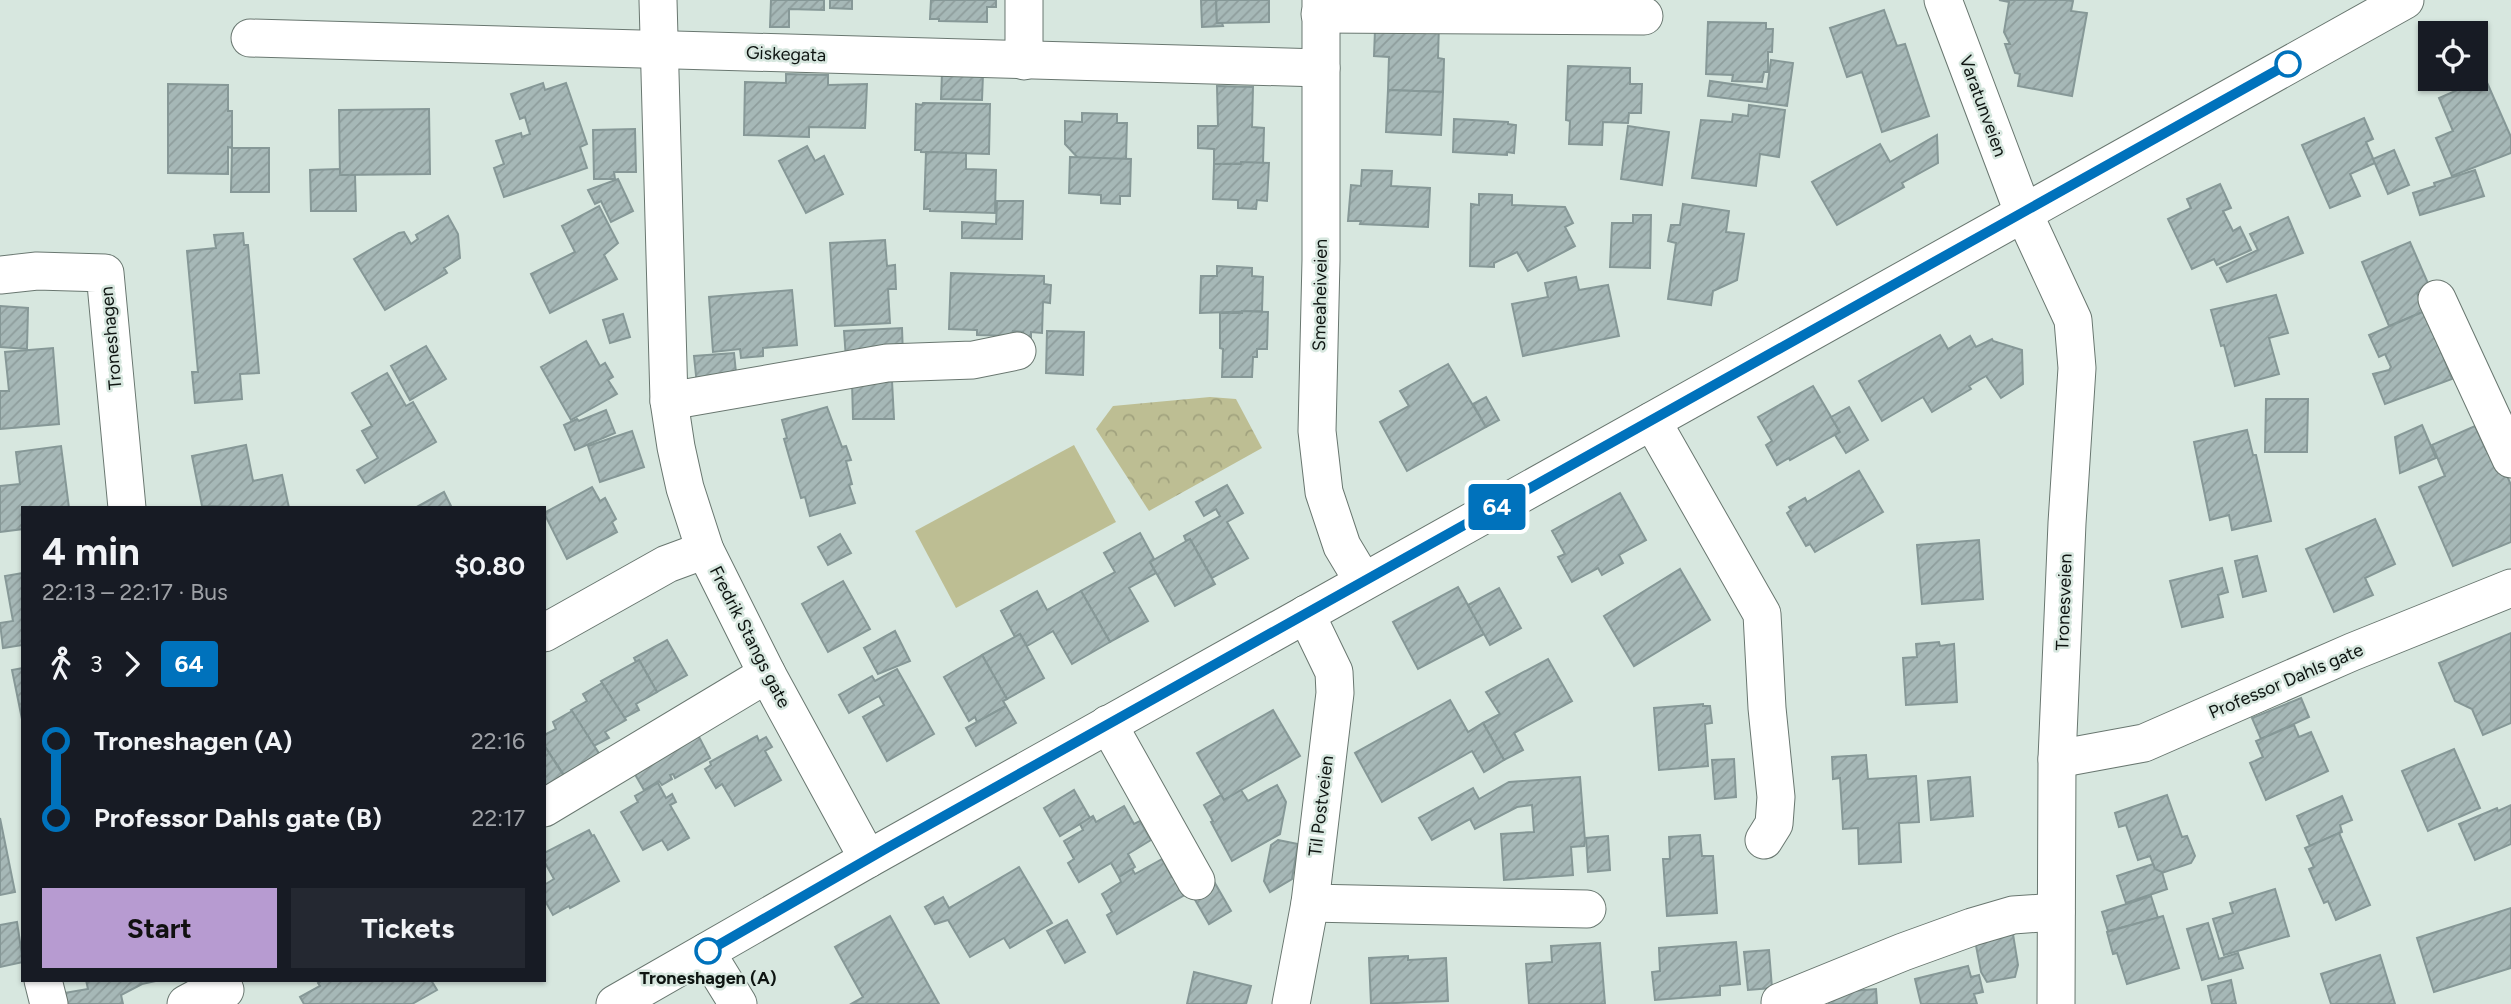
<!DOCTYPE html>
<html lang="en">
<head>
<meta charset="utf-8">
<style>
	body { margin:0; font-family:Figtree,sans-serif; background:#242831; color:#f1f3f6; height:100vh; display:flex; flex-direction:column; font-size:26px; white-space:nowrap }
	* { box-sizing:border-box; margin:0 }
	p { font-size:23px; color:#9ea1a6 }
	.icon { flex:none; width:38px; height:38px; fill:none; stroke:currentColor; stroke-width:2; stroke-linecap:round; stroke-linejoin:round }
	.map { position:relative; flex:1; overflow:hidden }
	.sheet { position:absolute; left:21px; top:506px; width:525px; height:476px; display:flex; flex-direction:column; background:#171b24; border-radius:0px; box-shadow:0 2px 5px #0004 }
	.sheet>* { flex:none }
	.badge { padding:0 14px; border-radius:5px; font-size:24px; line-height:46px }
	.tools { position:absolute; left:2418px; top:21px; display:grid; gap:14px }
	.tools a { display:grid; place-items:center; width:70px; height:70px; border-radius:0px; background:#171b24; box-shadow:0 2px 5px #0004; font-size:35px }
	.map>.badge { position:absolute; translate:-50% -50%; box-shadow:0 0 0 4px #fff }
	.legs { display:flex; align-items:center; gap:10px; height:77px; padding:0 21px; font-size:23px }
	.legs p { margin-inline-start:auto }
	.headline { display:flex; align-items:center; justify-content:space-between; height:119px; padding:0 21px }
	h1 { font-size:38px; font-weight:700; line-height:52px }
	.primary-button { display:flex; gap:14px; margin-top:auto; padding:14px 21px }
	.primary-button a { flex:1; height:80px; border-radius:0px; background:#b79bd1; color:#111; font-size:28px; font-weight:700; line-height:80px; text-align:center }
	.primary-button a+a { background:#242831; color:#f1f3f6 }
	ul { padding:0 21px; list-style:none }
	li { display:flex; align-items:center; gap:24px; height:77px; font-size:26px }
	li i { display:grid; place-items:center; width:10px; height:100%; margin:0 9px; background:currentColor }
	li i::after { content:''; width:18px; height:18px; margin:-9px; border:5px solid; border-radius:50%; background:#171b24 }
	li p { margin-inline-start:auto }
	li:first-child i { background:linear-gradient(#0000 50%,currentColor 0) }
	li:last-child i { background:linear-gradient(currentColor 50%,#0000 0) }
	.map>svg:first-child { display:block }
	.green { fill:#bdbe93 }
	.park { fill:url(#park-crowns) }
	.building { fill:url(#building-hatch); stroke:#869897; stroke-width:2 }
	.lines { fill:none; stroke-linecap:round; stroke-linejoin:round }
	.minor-casing { stroke:#697770; stroke-width:39 }
	.minor { stroke:#fff; stroke-width:37 }
	.line-1-casing { stroke:#fff; stroke-width:16 }
	.line-1 { stroke:#0072bc; stroke-width:10 }
	.stop-1-dot { fill:#fff; stroke:#0072bc; stroke-width:3.5 }
	.labels { text-anchor:middle; dominant-baseline:central; stroke-width:5; stroke-linejoin:round; paint-order:stroke }
	.street-label { font-size:18px; fill:#0e1411; stroke:#d7e7df }
	.stop-label { font-size:18px; font-weight:bold; fill:#0e1411; stroke:#d7e7df }
</style>
</head>
<body>
<div class="map">
<svg width="2511" height="1004" viewBox="0 0 2511 1004">
	<defs>
		<pattern id="park-crowns" width="20" height="18" patternUnits="userSpaceOnUse" patternTransform="scale(1.75)"><rect width="20" height="18" fill="#bdbe93"/><path d="M2 6a3 3 0 1 1 6 0M12 15a3 3 0 1 1 6 0" fill="none" stroke="#a1a27e"/></pattern>
		<pattern id="building-hatch" width="6" height="6" patternUnits="userSpaceOnUse" patternTransform="scale(1.75)"><rect width="6" height="6" fill="#a6b8b7"/><path d="M-1 1l2-2M0 6l6-6M5 7l2-2" fill="none" stroke="#8e9d9c"/></pattern>
	</defs>
	<rect width="100%" height="100%" fill="#d7e7df"/>
	<polygon class="green" points="1074,445 1116,522 956,608 915,531"/>
	<polygon class="park" points="1210,397 1236,399 1262,448 1149,511 1096,429 1113,406"/>
	<g class="building">
		<polygon points="771,0 824,0 824,10 789,9 789,27 770,27"/>
		<polygon points="830,0 852,0 852,9 830,8"/>
		<polygon points="931,0 996,0 996,7 987,7 987,22 939,21 939,19 930,19"/>
		<polygon points="1201,0 1216,0 1217,23 1222,23 1223,26 1202,27"/>
		<polygon points="1216,0 1269,0 1269,22 1217,23"/>
		<polygon points="1999,0 2066,0 2073,1 2071,11 2087,13 2072,96 2018,86 2020,74 2015,73 2005,44 2010,44 2004,32 2009,2"/>
		<polygon points="1884,10 1897,46 1905,44 1929,116 1882,132 1862,72 1847,77 1830,28"/>
		<polygon points="1708,22 1766,23 1766,29 1773,29 1772,52 1768,52 1768,72 1764,72 1762,82 1732,81 1733,75 1706,74"/>
		<polygon points="1439,23 1438,58 1444,59 1443,92 1388,90 1389,57 1374,56 1375,30"/>
		<polygon points="1771,60 1793,63 1787,106 1708,96 1710,81 1767,89"/>
		<polygon points="1568,66 1630,68 1630,84 1642,84 1641,113 1629,113 1628,123 1603,122 1602,145 1569,144 1570,121 1566,120"/>
		<polygon points="942,73 983,74 982,100 941,99"/>
		<polygon points="786,74 828,75 828,85 867,84 865,128 809,127 809,137 744,135 745,82 786,83"/>
		<polygon points="2485,78 2511,137 2511,153 2452,176 2436,138 2453,131 2439,98"/>
		<polygon points="543,83 545,90 566,83 587,144 580,147 587,168 504,197 494,168 504,164 496,141 521,133 522,137 530,134 525,117 520,119 511,94"/>
		<polygon points="168,84 228,85 228,111 232,111 232,148 228,147 228,174 168,173"/>
		<polygon points="1217,86 1253,87 1252,127 1264,128 1263,163 1214,164 1214,149 1198,148 1198,126 1218,126"/>
		<polygon points="1388,90 1443,92 1441,135 1386,132"/>
		<polygon points="923,103 990,104 989,154 921,152 921,150 915,150 916,104 922,105"/>
		<polygon points="1749,105 1785,110 1779,157 1760,154 1756,186 1692,178 1701,120 1732,122 1733,114 1748,116"/>
		<polygon points="429,109 430,174 340,175 339,110"/>
		<polygon points="1082,113 1117,114 1117,123 1127,123 1126,159 1079,159 1065,144 1065,121 1082,122"/>
		<polygon points="2364,118 2373,139 2366,142 2375,163 2350,174 2360,196 2330,208 2302,145"/>
		<polygon points="1454,119 1508,122 1508,124 1516,125 1514,153 1507,152 1507,155 1453,152"/>
		<polygon points="1628,126 1669,132 1662,185 1621,179"/>
		<polygon points="635,129 636,172 614,172 615,179 594,179 593,130"/>
		<polygon points="1937,135 1938,163 1902,183 1904,187 1837,225 1812,182 1880,144 1890,162"/>
		<polygon points="807,146 815,161 824,156 843,194 806,213 779,161"/>
		<polygon points="232,148 269,148 269,192 231,192"/>
		<polygon points="2394,150 2409,185 2388,194 2373,159"/>
		<polygon points="926,152 966,153 966,169 996,170 995,213 930,211 930,209 924,209"/>
		<polygon points="1070,157 1131,159 1130,196 1120,196 1120,204 1101,203 1101,195 1069,193"/>
		<polygon points="1241,162 1269,163 1267,201 1257,200 1256,209 1238,208 1238,200 1213,199 1214,164 1241,164"/>
		<polygon points="340,169 340,175 355,175 356,211 311,211 310,170"/>
		<polygon points="1362,170 1392,171 1391,186 1430,188 1428,227 1360,224 1361,221 1348,221 1351,185 1361,186"/>
		<polygon points="2475,170 2484,196 2420,215 2413,193 2435,186 2434,183"/>
		<polygon points="618,179 633,211 611,222 601,201 595,204 588,190"/>
		<polygon points="2220,184 2231,208 2223,211 2233,231 2240,227 2251,250 2217,265 2214,259 2192,269 2168,219 2191,208 2187,199"/>
		<polygon points="1479,194 1512,195 1512,205 1565,207 1573,223 1565,227 1575,246 1528,271 1517,252 1494,263 1494,267 1470,266 1471,204 1479,205"/>
		<polygon points="997,201 1023,201 1022,239 962,238 962,222 996,224"/>
		<polygon points="1683,204 1729,211 1726,232 1744,234 1737,280 1713,291 1711,305 1668,299 1676,243 1668,241 1671,225 1680,225"/>
		<polygon points="599,206 618,243 604,255 617,279 550,313 531,274 575,252 562,226"/>
		<polygon points="1633,215 1651,215 1650,268 1610,267 1612,223 1633,223"/>
		<polygon points="448,216 458,234 460,258 444,268 447,273 385,310 354,259 399,233 404,232 411,244 418,239 416,235"/>
		<polygon points="2288,217 2303,253 2227,282 2220,268 2258,250 2250,234"/>
		<polygon points="243,233 244,245 248,245 259,373 240,374 242,399 195,403 192,372 198,372 187,251 216,248 214,235"/>
		<polygon points="885,240 887,266 895,265 896,289 888,289 890,323 835,326 830,243"/>
		<polygon points="2410,242 2430,288 2417,293 2425,311 2389,326 2362,262"/>
		<polygon points="1217,266 1252,268 1252,276 1263,277 1262,311 1200,313 1201,276 1217,276"/>
		<polygon points="951,273 1044,276 1044,284 1051,285 1050,303 1043,302 1042,333 1031,332 1031,338 1023,338 1023,332 1013,331 1013,336 977,335 977,330 949,329"/>
		<polygon points="1576,277 1579,290 1608,285 1619,336 1523,356 1512,304 1548,297 1545,283"/>
		<polygon points="792,290 797,345 763,348 763,356 741,358 740,349 713,352 709,297"/>
		<polygon points="2276,295 2288,333 2269,338 2279,374 2235,386 2224,345 2221,346 2211,310"/>
		<polygon points="0,306 28,308 27,349 0,347"/>
		<polygon points="1242,311 1268,312 1267,349 1257,349 1257,357 1253,357 1252,377 1222,377 1223,349 1220,348 1220,313 1242,313"/>
		<polygon points="2425,311 2452,379 2385,404 2373,374 2389,370 2391,367 2385,354 2379,357 2369,335"/>
		<polygon points="623,314 630,337 610,343 603,320"/>
		<polygon points="902,328 903,356 846,359 844,331"/>
		<polygon points="1047,331 1084,332 1083,375 1046,373"/>
		<polygon points="1940,335 1948,349 1970,336 1976,347 1992,339 1993,341 2022,350 2023,384 2001,398 1986,376 1969,386 1971,389 1932,412 1923,397 1882,421 1859,381"/>
		<polygon points="586,341 600,366 605,363 613,377 608,380 617,394 571,420 541,367"/>
		<polygon points="426,346 446,379 410,400 391,366"/>
		<polygon points="53,348 59,424 0,429 0,391 9,391 5,352"/>
		<polygon points="734,353 737,382 697,385 694,356"/>
		<polygon points="1448,364 1486,427 1407,471 1380,422 1409,406 1400,391"/>
		<polygon points="387,373 406,406 413,402 436,442 365,483 357,470 378,458 362,431 372,426 352,393"/>
		<polygon points="892,381 894,419 853,419 852,382"/>
		<polygon points="1813,386 1840,432 1790,460 1789,458 1777,465 1766,445 1772,441 1758,417"/>
		<polygon points="1486,397 1499,420 1486,427 1473,404"/>
		<polygon points="2266,399 2308,399 2307,452 2265,452"/>
		<polygon points="827,407 842,447 846,446 851,460 846,461 852,484 849,485 855,503 810,516 805,497 801,498 784,439 787,438 782,420"/>
		<polygon points="1849,407 1868,440 1846,453 1835,435 1840,432 1831,417"/>
		<polygon points="606,410 615,433 575,450 564,425 577,419 579,421"/>
		<polygon points="2422,425 2436,458 2400,473 2395,437"/>
		<polygon points="2475,426 2486,450 2491,448 2498,454 2511,485 2511,542 2453,566 2419,487 2445,476 2432,445"/>
		<polygon points="2247,430 2253,455 2256,455 2271,521 2232,530 2229,515 2210,520 2194,442"/>
		<polygon points="632,431 644,467 600,482 588,446"/>
		<polygon points="246,445 253,481 282,475 289,508 202,506 192,456"/>
		<polygon points="61,446 69,508 23,508 23,529 0,532 0,486 20,484 16,452"/>
		<polygon points="1859,471 1883,512 1815,552 1810,544 1806,546 1787,513 1791,510 1789,507 1805,498 1807,502"/>
		<polygon points="1227,485 1243,513 1227,522 1248,558 1212,578 1190,539 1186,541 1184,536 1220,516 1216,509 1204,516 1196,502"/>
		<polygon points="592,487 600,501 605,498 616,519 612,522 617,532 567,559 544,513"/>
		<polygon points="444,492 452,508 415,508"/>
		<polygon points="1620,493 1646,540 1619,555 1623,563 1602,575 1598,568 1572,582 1558,557 1565,554 1552,531"/>
		<polygon points="2375,519 2395,564 2365,578 2373,595 2334,612 2306,549"/>
		<polygon points="1140,533 1154,559 1150,562 1156,573 1129,588 1148,621 1110,642 1081,591 1115,572 1104,553"/>
		<polygon points="840,534 851,553 828,565 818,547"/>
		<polygon points="1190,539 1215,584 1175,606 1150,562"/>
		<polygon points="1979,540 1983,599 1922,604 1917,545"/>
		<polygon points="2257,556 2266,591 2243,597 2235,561"/>
		<polygon points="2222,568 2228,592 2218,595 2223,617 2182,627 2170,581"/>
		<polygon points="1680,569 1710,620 1634,666 1604,616"/>
		<polygon points="23,573 23,645 3,648 0,623 13,621 5,576"/>
		<polygon points="843,581 870,629 828,652 802,604"/>
		<polygon points="1458,587 1484,634 1418,669 1393,622"/>
		<polygon points="1499,588 1521,628 1490,645 1468,605"/>
		<polygon points="1037,591 1047,610 1081,591 1110,642 1072,664 1053,631 1027,646 1020,634 1015,637 1001,611"/>
		<polygon points="895,631 910,661 878,674 864,648"/>
		<polygon points="2511,633 2511,723 2483,735 2472,709 2455,701 2439,663"/>
		<polygon points="1020,634 1044,678 1007,699 982,655"/>
		<polygon points="667,640 687,675 657,692 639,660 636,662 634,658"/>
		<polygon points="1939,642 1940,646 1954,644 1957,702 1906,705 1903,658 1917,657 1916,644"/>
		<polygon points="982,655 1007,699 1003,701 1006,706 977,722 975,717 969,721 944,677"/>
		<polygon points="1548,659 1572,701 1514,733 1523,750 1504,760 1483,723 1500,714 1486,692"/>
		<polygon points="639,660 657,692 636,704 639,710 624,718 601,681"/>
		<polygon points="23,668 23,724 12,670"/>
		<polygon points="897,669 934,734 887,761 863,717 884,705 879,696 849,713 839,695 872,676 875,681"/>
		<polygon points="602,683 626,720 605,732 609,738 594,746 571,710 587,701 583,694"/>
		<polygon points="2301,698 2309,717 2261,739 2252,718"/>
		<polygon points="1450,700 1468,732 1483,723 1504,760 1484,772 1472,751 1382,802 1355,753"/>
		<polygon points="1703,704 1703,706 1710,706 1712,723 1705,724 1708,766 1659,770 1654,708"/>
		<polygon points="1006,706 1016,723 976,746 966,728"/>
		<polygon points="1273,710 1300,756 1224,800 1197,753"/>
		<polygon points="572,711 600,755 564,775 544,745 544,735 556,729 553,722"/>
		<polygon points="2294,725 2299,737 2311,732 2328,771 2266,800 2250,763 2263,757 2256,741"/>
		<polygon points="698,735 710,758 675,778 673,774 670,775 672,779 662,785 659,781 644,790 633,771"/>
		<polygon points="757,736 759,741 766,737 772,747 765,751 781,780 735,806 722,784 716,788 705,769 711,765 710,762"/>
		<polygon points="544,745 569,784 544,798"/>
		<polygon points="2454,749 2480,808 2428,831 2402,771"/>
		<polygon points="1866,755 1868,779 1916,776 1919,822 1899,823 1901,862 1859,864 1858,828 1843,829 1840,778 1833,779 1832,757"/>
		<polygon points="1734,759 1736,797 1715,799 1712,760"/>
		<polygon points="1580,777 1585,841 1584,846 1571,847 1573,875 1504,880 1501,834 1534,832 1532,805 1517,807 1475,829 1470,819 1432,840 1419,818 1473,788 1479,799 1509,782"/>
		<polygon points="1970,777 1973,816 1931,820 1928,781"/>
		<polygon points="658,783 666,798 672,794 676,802 670,805 689,838 668,850 662,840 643,850 621,812 638,802 635,796"/>
		<polygon points="1277,785 1286,802 1280,834 1232,861 1211,822 1213,821 1204,805 1221,795 1224,800 1241,790 1248,801"/>
		<polygon points="1074,790 1090,818 1060,836 1044,808"/>
		<polygon points="2167,795 2182,837 2187,836 2195,856 2191,863 2162,873 2155,869 2150,856 2138,860 2126,825 2119,827 2115,813"/>
		<polygon points="2342,796 2352,820 2340,825 2342,832 2310,846 2297,816"/>
		<polygon points="2511,805 2511,844 2475,860 2459,824 2497,808 2498,811"/>
		<polygon points="1124,806 1134,824 1140,821 1151,840 1128,854 1135,867 1132,869 1119,877 1111,863 1079,882 1068,863 1074,859 1064,841 1083,830 1080,824 1093,816 1096,822"/>
		<polygon points="0,818 15,892 0,895"/>
		<polygon points="589,830 592,836 594,835 619,881 570,908 569,906 553,915 544,899 544,885 554,879 544,861 544,853"/>
		<polygon points="2339,833 2370,905 2336,920 2328,901 2324,903 2309,869 2314,867 2305,848"/>
		<polygon points="1700,835 1702,856 1713,856 1717,913 1667,916 1663,859 1670,859 1669,837"/>
		<polygon points="1608,836 1610,870 1588,872 1586,838"/>
		<polygon points="1278,840 1298,844 1292,879 1270,892 1264,881 1271,845"/>
		<polygon points="1162,859 1172,877 1179,873 1190,892 1117,934 1107,915 1112,912 1102,894 1121,882 1119,877 1132,869 1135,874"/>
		<polygon points="2153,864 2155,869 2162,872 2167,889 2126,903 2117,876"/>
		<polygon points="1019,867 1052,923 1010,948 1004,938 970,957 948,920 935,924 925,907 943,897 949,908"/>
		<polygon points="1212,878 1231,911 1209,924 1190,891"/>
		<polygon points="2275,889 2289,936 2224,955 2213,919 2233,913 2230,903"/>
		<polygon points="2151,896 2158,918 2108,931 2102,912"/>
		<polygon points="2511,908 2511,968 2434,992 2417,938"/>
		<polygon points="890,916 939,1004 851,1004 863,997 835,947"/>
		<polygon points="2163,916 2179,968 2127,984 2117,953 2113,954 2107,932"/>
		<polygon points="1067,920 1085,952 1065,963 1047,931"/>
		<polygon points="17,922 23,962 0,967 0,925"/>
		<polygon points="2208,923 2219,959 2238,953 2243,968 2202,980 2187,929"/>
		<polygon points="2012,928 2018,965 2015,977 1987,982 1981,972 1974,935"/>
		<polygon points="1736,942 1740,984 1720,986 1720,995 1655,1000 1652,972 1660,971 1659,948"/>
		<polygon points="1600,943 1605,1004 1529,1004 1526,964 1552,962 1551,946"/>
		<polygon points="1769,950 1772,988 1748,990 1744,952"/>
		<polygon points="2380,955 2395,1004 2331,1004 2321,974"/>
		<polygon points="1408,956 1408,960 1446,958 1448,1001 1371,1004 1369,958"/>
		<polygon points="1968,966 1971,977 1979,975 1983,992 1974,994 1977,1004 1921,1004 1915,979"/>
		<polygon points="1194,972 1251,986 1246,1004 1187,1004"/>
		<polygon points="86,980 156,980 156,981 142,984 121,995 123,1004 66,1004 64,993 88,989"/>
		<polygon points="322,980 431,980 437,990 412,1004 304,1004 300,997 320,986 318,983"/>
		<polygon points="2231,980 2236,1004 2212,1004 2208,986"/>
		<polygon points="1876,989 1877,1004 1829,1004 1828,993"/>
	</g>
	<g class="lines">
		<defs>
			<g id="minor">
				<polyline points="658,0 669,401 676,447 685,488 705,550 767,674 868,859"/>
				<polyline points="1024,0 1024,61"/>
				<polyline points="1321,0 1321,260 1317,431 1324,492 1342,546 1363,581"/>
				<polyline points="1943,0 2023,212 2073,320 2077,368 2067,523 2057,759 2056,1004"/>
				<polyline points="1320,14 1644,16"/>
				<polyline points="250,38 1321,68"/>
				<polyline points="0,275 37,271 105,273 127,508"/>
				<polyline points="2437,299 2511,459"/>
				<polyline points="669,401 887,363 973,360 1017,351"/>
				<polyline points="1652,421 1762,614 1767,708 1776,797 1774,824 1764,840"/>
				<polyline points="544,633 667,564 705,550"/>
				<polyline points="1108,724 1196,881"/>
				<polyline points="2057,759 2144,743 2352,652 2511,588"/>
				<polyline points="544,808 767,674"/>
				<polyline points="1310,903 1587,909"/>
				<polyline points="706,952 738,1004"/>
				<polyline points="43,980 49,1004"/>
				<polyline points="1780,1002 1903,952 1972,927 2013,915 2056,912"/>
				<polyline points="186,1004 199,997 225,990"/>
				<polyline points="615,1004 868,859 2405,0"/>
				<polyline points="1291,1004 1310,903 1335,693 1334,672 1306,614"/>
			</g>
		</defs>
		<use href="#minor" class="minor-casing"/>
		<use href="#minor" class="minor"/>
	</g>
	<g class="lines">
		<defs>
			<polyline id="line-1" points="708,951 887,848 2288,64"/>
		</defs>
		<use href="#line-1" class="line-1-casing"/>
		<use href="#line-1" class="line-1"/>
	</g>
	<g class="stop-1-dot">
		<circle cx="2288" cy="64" r="12"/>
		<circle cx="708" cy="951" r="12"/>
	</g>
	<g class="labels">
		<g class="street-label">
			<text transform="translate(786 54) rotate(2)">Giskegata</text>
			<text transform="translate(1983 106) rotate(70)">Varatunveien</text>
			<text transform="translate(1320 295) rotate(-89)">Smeaheiveien</text>
			<text transform="translate(111 338) rotate(-95)">Troneshagen</text>
			<text transform="translate(2064 602) rotate(-88)">Tronesveien</text>
			<text transform="translate(750 637) rotate(63)">Fredrik Stangs gate</text>
			<text transform="translate(2286 681) rotate(-23)">Professor Dahls gate</text>
			<text transform="translate(1321 806) rotate(-83)">Til Postveien</text>
		</g>
		<g class="stop-label">
			<text x="708" y="978">Troneshagen (A)</text>
		</g>
	</g>
</svg>
<div class="tools">
<a><svg class="icon" aria-label="locate" viewBox="0 0 24 24"><circle cx="12" cy="12" r="6"/><path d="M12 2v4M12 18v4M2 12h4M18 12h4"/></svg></a>
</div>
<b class="badge" style="left:1497px;top:507px;background:#0072bc;color:#fff">64</b>
<section class="sheet">
<div class="headline"><div><h1>4 min</h1><p>22:13 – 22:17 · Bus</p></div><b>$0.80</b></div>
<div class="legs"><svg class="icon" aria-label="walk" viewBox="0 0 24 24"><circle cx="13" cy="4" r="2"/><path d="M13 8l-2 6 4 7M11 14l-3 7M7 12l3-4h3l4 4"/></svg>3<svg class="icon" aria-label="forward" viewBox="0 0 24 24"><path d="M9 5l7 7-7 7"/></svg><b class="badge" style="background:#0072bc;color:#fff">64</b></div>
<ul>
<li><i style="color:#0072bc"></i><b>Troneshagen (A)</b><p>22:16</p></li>
<li><i style="color:#0072bc"></i><b>Professor Dahls gate (B)</b><p>22:17</p></li>
</ul>
<div class="primary-button"><a>Start</a><a>Tickets</a></div>
</section>
</div>
</body>
</html>
